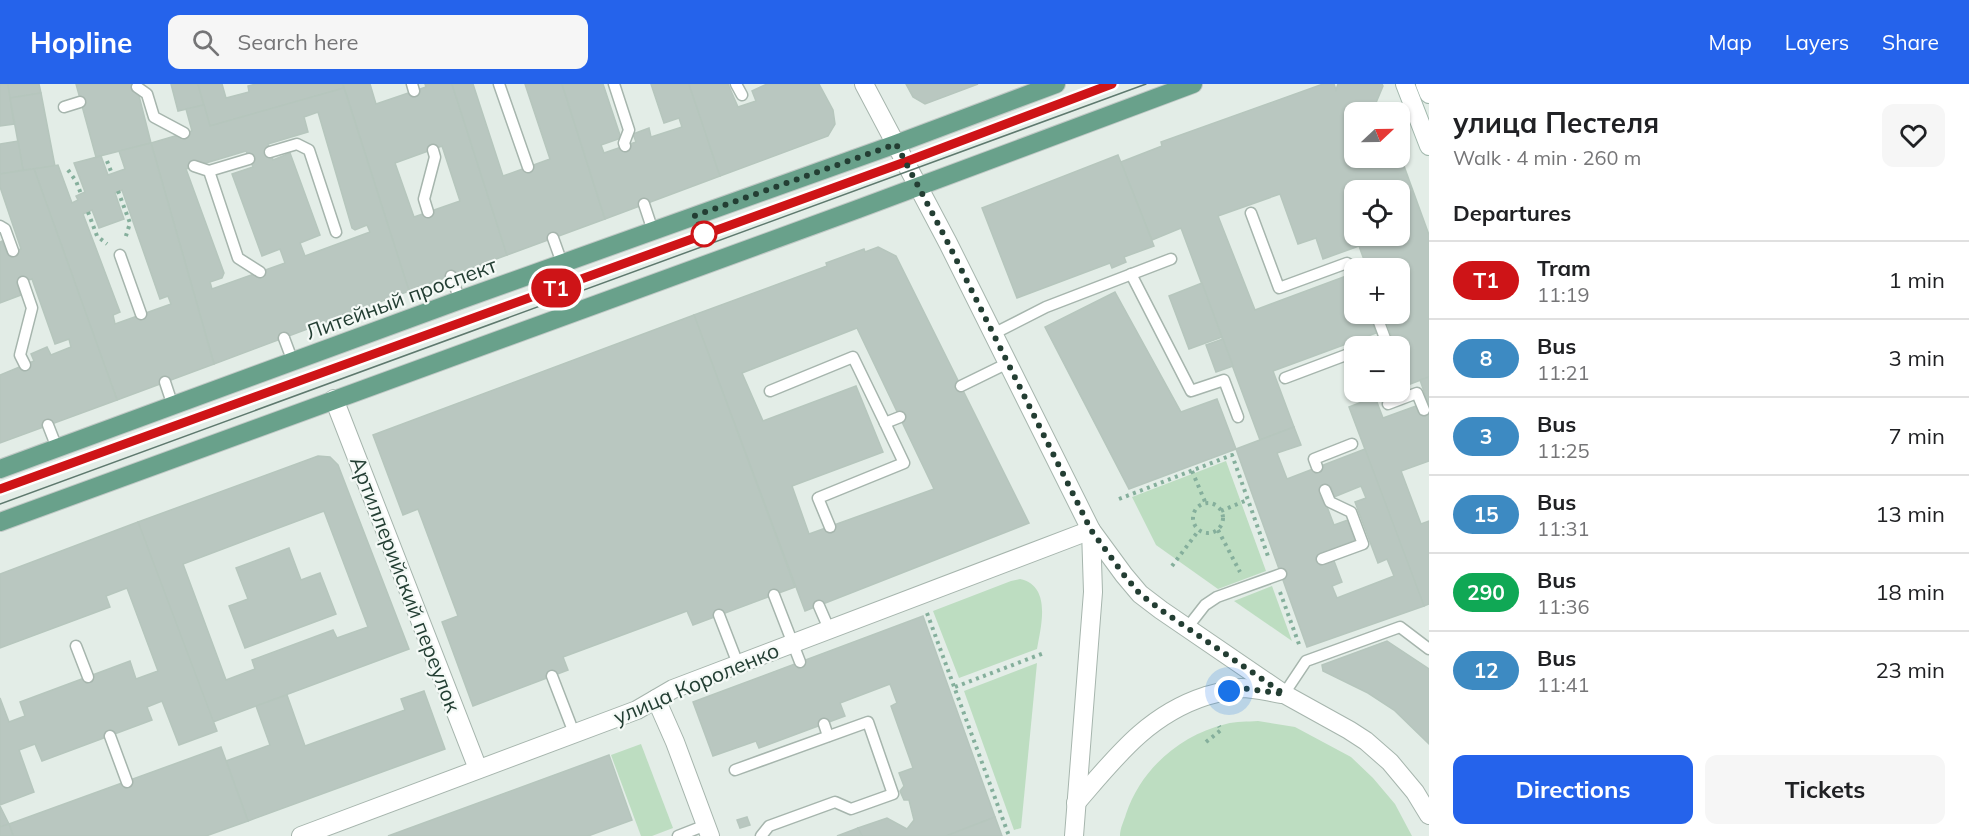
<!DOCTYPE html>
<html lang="en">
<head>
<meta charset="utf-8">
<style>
	body { margin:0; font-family:Mulish,sans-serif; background:#f6f6f6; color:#202124; height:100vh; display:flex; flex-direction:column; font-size:22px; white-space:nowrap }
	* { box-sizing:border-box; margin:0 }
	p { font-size:20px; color:#757577 }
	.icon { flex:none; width:33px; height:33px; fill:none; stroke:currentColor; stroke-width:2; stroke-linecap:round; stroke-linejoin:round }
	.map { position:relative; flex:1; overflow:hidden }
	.side { display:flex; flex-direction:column; background:#fff; width:540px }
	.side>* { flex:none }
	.badge { padding:0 12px; border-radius:20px; font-size:21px; line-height:39px }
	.needle { width:39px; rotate:68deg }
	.tools { position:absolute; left:1344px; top:18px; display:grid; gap:12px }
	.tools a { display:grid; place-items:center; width:66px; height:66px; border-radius:12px; background:#fff; box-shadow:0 2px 4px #0004; font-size:30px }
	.you { position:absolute; width:30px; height:30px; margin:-15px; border:4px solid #fff; border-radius:50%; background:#1a73e8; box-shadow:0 0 0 9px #1a73e833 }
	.map>.badge { position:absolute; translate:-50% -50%; box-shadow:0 0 0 3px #fff }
	h2 { padding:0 24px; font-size:22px; line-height:54px }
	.round { display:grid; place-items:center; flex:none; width:63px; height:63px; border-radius:12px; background:#f6f6f6 }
	.summary { display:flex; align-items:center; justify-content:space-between; height:102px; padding:0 24px }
	h1 { font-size:28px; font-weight:700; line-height:45px }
	.button { display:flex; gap:12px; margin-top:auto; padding:12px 24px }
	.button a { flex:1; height:69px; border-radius:12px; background:#2563eb; color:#fff; font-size:24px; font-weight:700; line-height:69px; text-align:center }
	.button a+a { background:#f6f6f6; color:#202124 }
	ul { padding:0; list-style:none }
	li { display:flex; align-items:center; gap:18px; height:78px; padding:0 24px; border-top:2px solid #e0e0e0 }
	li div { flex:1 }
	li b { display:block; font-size:22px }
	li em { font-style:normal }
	li .badge { min-width:66px; font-weight:700; text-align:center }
	header { display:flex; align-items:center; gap:36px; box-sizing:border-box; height:84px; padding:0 30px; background:#2563eb; color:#fff }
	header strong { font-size:28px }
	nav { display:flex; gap:33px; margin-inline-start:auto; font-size:21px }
	.search { width:420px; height:54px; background:#f6f6f6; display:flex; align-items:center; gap:15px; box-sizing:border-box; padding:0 21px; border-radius:12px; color:#757577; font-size:22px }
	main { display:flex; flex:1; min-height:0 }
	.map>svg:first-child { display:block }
	.green { fill:#bdddc1 }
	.building { fill:#b9c7c0; stroke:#b6c6bd; stroke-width:1.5; fill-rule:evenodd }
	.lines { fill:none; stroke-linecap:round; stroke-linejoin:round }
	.service-casing { stroke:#a6b5ad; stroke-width:13 }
	.minor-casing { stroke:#a6b5ad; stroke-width:20 }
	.tertiary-casing { stroke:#a6b5ad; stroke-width:20 }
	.secondary-casing { stroke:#a2b8ad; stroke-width:20 }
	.primary-casing { stroke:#c1c9c6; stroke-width:20 }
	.path { stroke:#85af9c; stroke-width:4; stroke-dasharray:3 4.5; stroke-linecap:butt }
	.service { stroke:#fff; stroke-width:10 }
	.minor { stroke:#fff; stroke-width:18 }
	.tertiary { stroke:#fff; stroke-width:18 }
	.secondary { stroke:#fff; stroke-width:18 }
	.primary { stroke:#69a18b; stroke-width:18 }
	.tram { stroke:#5e796e; stroke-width:1.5 }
	.line-casing { stroke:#fff; stroke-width:14 }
	.line { stroke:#ce1417; stroke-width:9 }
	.walk { stroke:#233e33; stroke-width:6; stroke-dasharray:0 10.8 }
	.stop-dot { fill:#fff; stroke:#ce1417; stroke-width:3 }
	.labels { text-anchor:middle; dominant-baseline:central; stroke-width:4.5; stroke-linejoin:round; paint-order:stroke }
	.street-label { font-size:21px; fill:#233e33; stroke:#f4f9f6 }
</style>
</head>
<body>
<header>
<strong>Hopline</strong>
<div class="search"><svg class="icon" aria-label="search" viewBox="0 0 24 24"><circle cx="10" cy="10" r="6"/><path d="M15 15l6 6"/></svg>Search here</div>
<nav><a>Map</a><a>Layers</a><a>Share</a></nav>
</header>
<main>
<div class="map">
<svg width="1429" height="752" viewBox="0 0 1429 752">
	<rect width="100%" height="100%" fill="#e3ede7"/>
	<g class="green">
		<polygon points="1226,377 1266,487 1218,505 1156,461 1132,413"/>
		<path d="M1020 495C1052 502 1041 542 1037 565L959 594 933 527 1011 497Z"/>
		<polygon points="1272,502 1292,557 1234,517"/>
		<polygon points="1037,579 1021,744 1014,746 964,607"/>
		<path d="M1258 637 1295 643 1351 673 1373 694 1395 720 1412 752H1120C1120 744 1124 737 1126 730 1141 685 1180 651 1226 640 1236 637 1248 638 1258 637Z"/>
		<polygon points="641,660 673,744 652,752 641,752 611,671"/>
	</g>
	<g class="building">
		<polygon points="0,0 8,0 14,40 0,42"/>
		<polygon points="8,0 39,0 41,9 10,14"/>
		<polygon points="76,0 136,0 151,59 96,73"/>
		<polygon points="171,0 198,0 204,21 178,27"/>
		<polygon points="198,0 222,0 226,14 249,8 248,2 256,0 343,0 344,4 210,42"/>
		<path d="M343 0H370L376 20 426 3 425 0H452L507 171 409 207ZM442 62 460 117 414 133 395 79Z"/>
		<polygon points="452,0 473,0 503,92 550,75 525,0 562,0 605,135 507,171"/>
		<polygon points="562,0 603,0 621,54 601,61 604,69 636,58 633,50 649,44 651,53 682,43 679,34 664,39 651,0 689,0 720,92 605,135"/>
		<polygon points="689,0 728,0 738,23 756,17 752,7 767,0 819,0 833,26 835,40 828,52 720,92"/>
		<polygon points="906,0 978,0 925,20 913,13"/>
		<path d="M1323 0H1334L1336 6 1338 0H1382L1383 2 1373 26 1382 23 1384 28H1354V74H1400V71L1429 151V293L1400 304V262H1395L1384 230H1400V184H1367L1359 162 1323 175 1316 154 1298 160 1280 110 1218 132 1255 226 1346 192 1354 195V230H1369L1376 249 1273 287 1294 343 1260 356 1181 144 1152 156 1121 78 1162 62 1161 58ZM1354 106H1400V152H1354Z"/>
		<path d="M344 4 409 207 214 280 151 59 192 47 186 25 204 21 210 42ZM318 28 352 144 355 146 367 141 370 148 305 172 300 159 320 151 290 69 273 76 268 60 308 48 304 33ZM246 67 253 83 232 90 262 172 280 165 285 179 212 205 210 198 222 194 224 189 186 85Z"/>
		<polygon points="41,9 55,82 23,86 10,14"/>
		<polygon points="18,57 23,86 0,90 0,60"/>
		<path d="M151 59 214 280 117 316 34 85 58 81 72 119 78 116 76 112 85 108 74 79 101 72 108 91 125 85 119 67ZM122 106 160 215 168 212 171 220 115 240 113 231 120 228 83 130 92 126 99 144 124 135 115 109Z"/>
		<polygon points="1118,71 1154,162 1124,173 1126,178 1112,184 1110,179 1017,214 982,124"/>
		<polygon points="34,85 117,316 0,359 0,291 34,277 31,270 47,263 51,271 71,263 69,255 55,260 32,195 17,199 21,211 0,219 0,158 2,157 7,169 21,165 0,103 0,90"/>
		<path d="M878 163 896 172 1029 439 805 527 694 231 827 182 826 179 864 165 865 168ZM857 244 934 405 809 450 792 402 883 368 856 302 763 337 742 289Z"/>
		<polygon points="1202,199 1222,253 1189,265 1169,212"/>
		<polygon points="1115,208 1181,328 1217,315 1236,365 1129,405 1045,243"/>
		<polygon points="694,231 795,503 693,541 687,527 563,573 568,586 473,622 442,538 458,532 418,425 403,431 373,351"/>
		<polygon points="1223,255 1233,282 1216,288 1206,261"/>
		<polygon points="1429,293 1429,322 1420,296"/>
		<polygon points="1375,313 1383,334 1416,322 1418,328 1429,324 1429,377 1401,387 1421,440 1429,437 1429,520 1424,522 1349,323"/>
		<path d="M1294 343 1301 361 1277 369 1287 395 1365 365 1424 522 1307 563 1236 365ZM1361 402 1366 414 1355 418 1378 479 1387 475 1394 492 1337 514 1332 502 1342 498 1334 477 1324 480 1320 470 1356 456 1348 436 1334 441 1321 407 1331 403 1334 413Z"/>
		<path d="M318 372 330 373 338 381 409 565 213 638 138 438ZM324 427 368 543 337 554 333 546 252 576 255 585 226 596 183 480Z"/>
		<polygon points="138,438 217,647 179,661 162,617 147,623 152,636 42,677 35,660 19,666 34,708 0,721 0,614 9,638 25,632 20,618 130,577 136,595 158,587 127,504 106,512 110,523 0,564 0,490"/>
		<polygon points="289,464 301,496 320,489 336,530 245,564 229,522 248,515 236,484"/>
		<polygon points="923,532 995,733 946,752 862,752 858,744 887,734 907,745 914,736 909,716 904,716 900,707 904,702 899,689 913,684 891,622 897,619 890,600 840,619 845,632 759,664 756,657 713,672 693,618"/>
		<polygon points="1387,557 1429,585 1429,660 1394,626 1368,609 1323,587 1322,581"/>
		<polygon points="424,607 445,665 248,737 226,677 270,661 256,622 287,611 305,662 405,626 401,615"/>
		<polygon points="221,663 248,737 206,752 13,752 9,740"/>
		<polygon points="609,671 632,736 588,752 388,752"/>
		<polygon points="0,722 9,740 0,743"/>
		<polygon points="747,733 750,741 740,744 737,736"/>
		<polygon points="995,733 1002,752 946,752"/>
		<polygon points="9,740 13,752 0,752 0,743"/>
		<polygon points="858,744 862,752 837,752 853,746"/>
	</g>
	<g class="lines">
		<defs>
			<g id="service">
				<polyline points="412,0 414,7"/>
				<polyline points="499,0 528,83"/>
				<polyline points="614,0 629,46 624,59 625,62"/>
				<polyline points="736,0 742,11"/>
				<polyline points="137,3 147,10 154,33 184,49"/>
				<polyline points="64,23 80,18"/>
				<polyline points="270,68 297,60 309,66 336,148"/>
				<polyline points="194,82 209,87 238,174 260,188"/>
				<polyline points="209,87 249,75"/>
				<polyline points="644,120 653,147"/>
				<polyline points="428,128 424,115 435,73 433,66"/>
				<polyline points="1251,129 1279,204 1347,179 1354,185"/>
				<polyline points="0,142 5,145 13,167"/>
				<polyline points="553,154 562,179"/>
				<polyline points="120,171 141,230"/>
				<polyline points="1131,190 1191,307 1224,296 1238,333"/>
				<polyline points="451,192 460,216"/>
				<polyline points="23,198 32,224 20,271 25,281"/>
				<polyline points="993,250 1046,223 1171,175"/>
				<polyline points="284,254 293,278"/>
				<polyline points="1370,262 1386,257 1376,230"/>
				<polyline points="1285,294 1354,268"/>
				<polyline points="165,298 173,322"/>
				<polyline points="961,302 1008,279"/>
				<polyline points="770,307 853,273 885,339"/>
				<polyline points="1388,320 1417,309 1424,326"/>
				<polyline points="48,341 57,364"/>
				<polyline points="1317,383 1314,375 1352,360"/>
				<polyline points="830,443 818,414 904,379 885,339 900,333"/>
				<polyline points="1322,475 1363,460 1351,428 1330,418 1325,406"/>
				<polyline points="774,511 800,578"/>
				<polyline points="819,522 829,545"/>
				<polyline points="719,531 738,580"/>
				<polyline points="1187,544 1205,521 1217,513 1281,490"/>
				<polyline points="76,562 88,593"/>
				<polyline points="552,592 574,649"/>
				<polyline points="1284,610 1306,577 1400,543 1429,565"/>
				<polyline points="824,640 828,652"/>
				<polyline points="110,652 127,698"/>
				<polyline points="735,686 868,638 893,710 851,725 835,718 769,742 761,752"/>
				<polyline points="678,752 706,741"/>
			</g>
			<g id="minor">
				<polyline points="334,315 478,685"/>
				<polyline points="656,615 675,658 710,752"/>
				<path d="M1076 719C1115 674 1147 631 1206 612 1217 609 1230 605 1241 604 1255 604 1269 608 1282 610"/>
				<polyline points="301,752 637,626 673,605 1091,446 1124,491 1140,510 1161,526 1284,610 1349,646 1366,657 1390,678 1415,708 1429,731"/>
			</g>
			<polyline id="tertiary" points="864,0 948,159 1091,446 1093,508 1074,752"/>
			<g id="secondary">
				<polyline points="1405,0 1429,62"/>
				<polyline points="1425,0 1429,10"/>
			</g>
			<g id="primary">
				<polyline points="0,385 460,216 896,60 1056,0"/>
				<polyline points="0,438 858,125 1193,0"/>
			</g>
		</defs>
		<use href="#service" class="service-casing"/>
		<use href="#minor" class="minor-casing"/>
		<use href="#tertiary" class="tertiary-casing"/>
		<use href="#secondary" class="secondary-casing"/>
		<use href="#primary" class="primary-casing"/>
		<g class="path">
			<polyline points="107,77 112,90"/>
			<polyline points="68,86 76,97 81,110"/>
			<polyline points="118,107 130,139 125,155"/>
			<polyline points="88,128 97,152 107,160"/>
			<polyline points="1192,387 1206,420"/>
			<polyline points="1119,415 1232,371 1269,475"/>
			<circle cx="1208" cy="434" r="15"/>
			<polyline points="1221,427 1247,416"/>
			<polyline points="1218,446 1240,488"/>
			<polyline points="1172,482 1199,446"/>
			<polyline points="1280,508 1300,563"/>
			<polyline points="927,529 1009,752"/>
			<polyline points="955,603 1044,569"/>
			<polyline points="1206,658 1221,646 1219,642"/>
		</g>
		<use href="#service" class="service"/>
		<use href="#minor" class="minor"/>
		<use href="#tertiary" class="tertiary"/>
		<use href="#secondary" class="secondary"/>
		<use href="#primary" class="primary"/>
		<g class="tram">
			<polyline points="0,405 905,78 1112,0"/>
			<polyline points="0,420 1146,0"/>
		</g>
	</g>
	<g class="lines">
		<defs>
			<polyline id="line" points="0,405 905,78 1112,0"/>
		</defs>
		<use href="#line" class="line-casing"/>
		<use href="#line" class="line"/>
		<polyline class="walk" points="704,150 694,132 896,60 948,159 1091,446 1124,491 1140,510 1161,526 1284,610 1242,604 1229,607"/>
	</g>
	<circle class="stop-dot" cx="704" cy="150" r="12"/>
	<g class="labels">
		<g class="street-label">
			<text transform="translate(401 214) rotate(-20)">Литейный проспект</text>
			<text transform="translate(406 500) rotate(69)">Артиллерийский переулок</text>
			<text transform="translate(696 599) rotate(-23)">улица Короленко</text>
		</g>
	</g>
</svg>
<div class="tools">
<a><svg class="needle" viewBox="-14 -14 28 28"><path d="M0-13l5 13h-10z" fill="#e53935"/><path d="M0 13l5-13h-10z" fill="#757577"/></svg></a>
<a><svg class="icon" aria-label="locate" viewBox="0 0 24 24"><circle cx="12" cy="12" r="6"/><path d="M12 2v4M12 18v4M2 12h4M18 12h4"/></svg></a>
<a>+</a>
<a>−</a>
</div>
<div class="you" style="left:1229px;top:607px"></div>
<b class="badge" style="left:556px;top:204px;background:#ce1417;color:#fff">Т1</b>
</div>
<section class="side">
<div class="summary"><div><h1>улица Пестеля</h1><p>Walk · 4 min · 260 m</p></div><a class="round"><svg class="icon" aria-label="heart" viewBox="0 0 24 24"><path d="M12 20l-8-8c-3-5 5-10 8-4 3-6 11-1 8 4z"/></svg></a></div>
<h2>Departures</h2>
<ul>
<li><span class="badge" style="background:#ce1417;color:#fff">Т1</span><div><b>Tram</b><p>11:19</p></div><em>1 min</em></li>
<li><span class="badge" style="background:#3d8ac2;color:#fff">8</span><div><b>Bus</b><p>11:21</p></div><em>3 min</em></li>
<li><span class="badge" style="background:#3d8ac2;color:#fff">3</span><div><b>Bus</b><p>11:25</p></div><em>7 min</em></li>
<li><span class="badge" style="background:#3d8ac2;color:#fff">15</span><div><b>Bus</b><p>11:31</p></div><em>13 min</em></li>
<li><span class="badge" style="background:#10a855;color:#fff">290</span><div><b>Bus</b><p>11:36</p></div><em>18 min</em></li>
<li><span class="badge" style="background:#3d8ac2;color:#fff">12</span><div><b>Bus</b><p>11:41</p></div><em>23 min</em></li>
</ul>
<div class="button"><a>Directions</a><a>Tickets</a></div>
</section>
</main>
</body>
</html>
